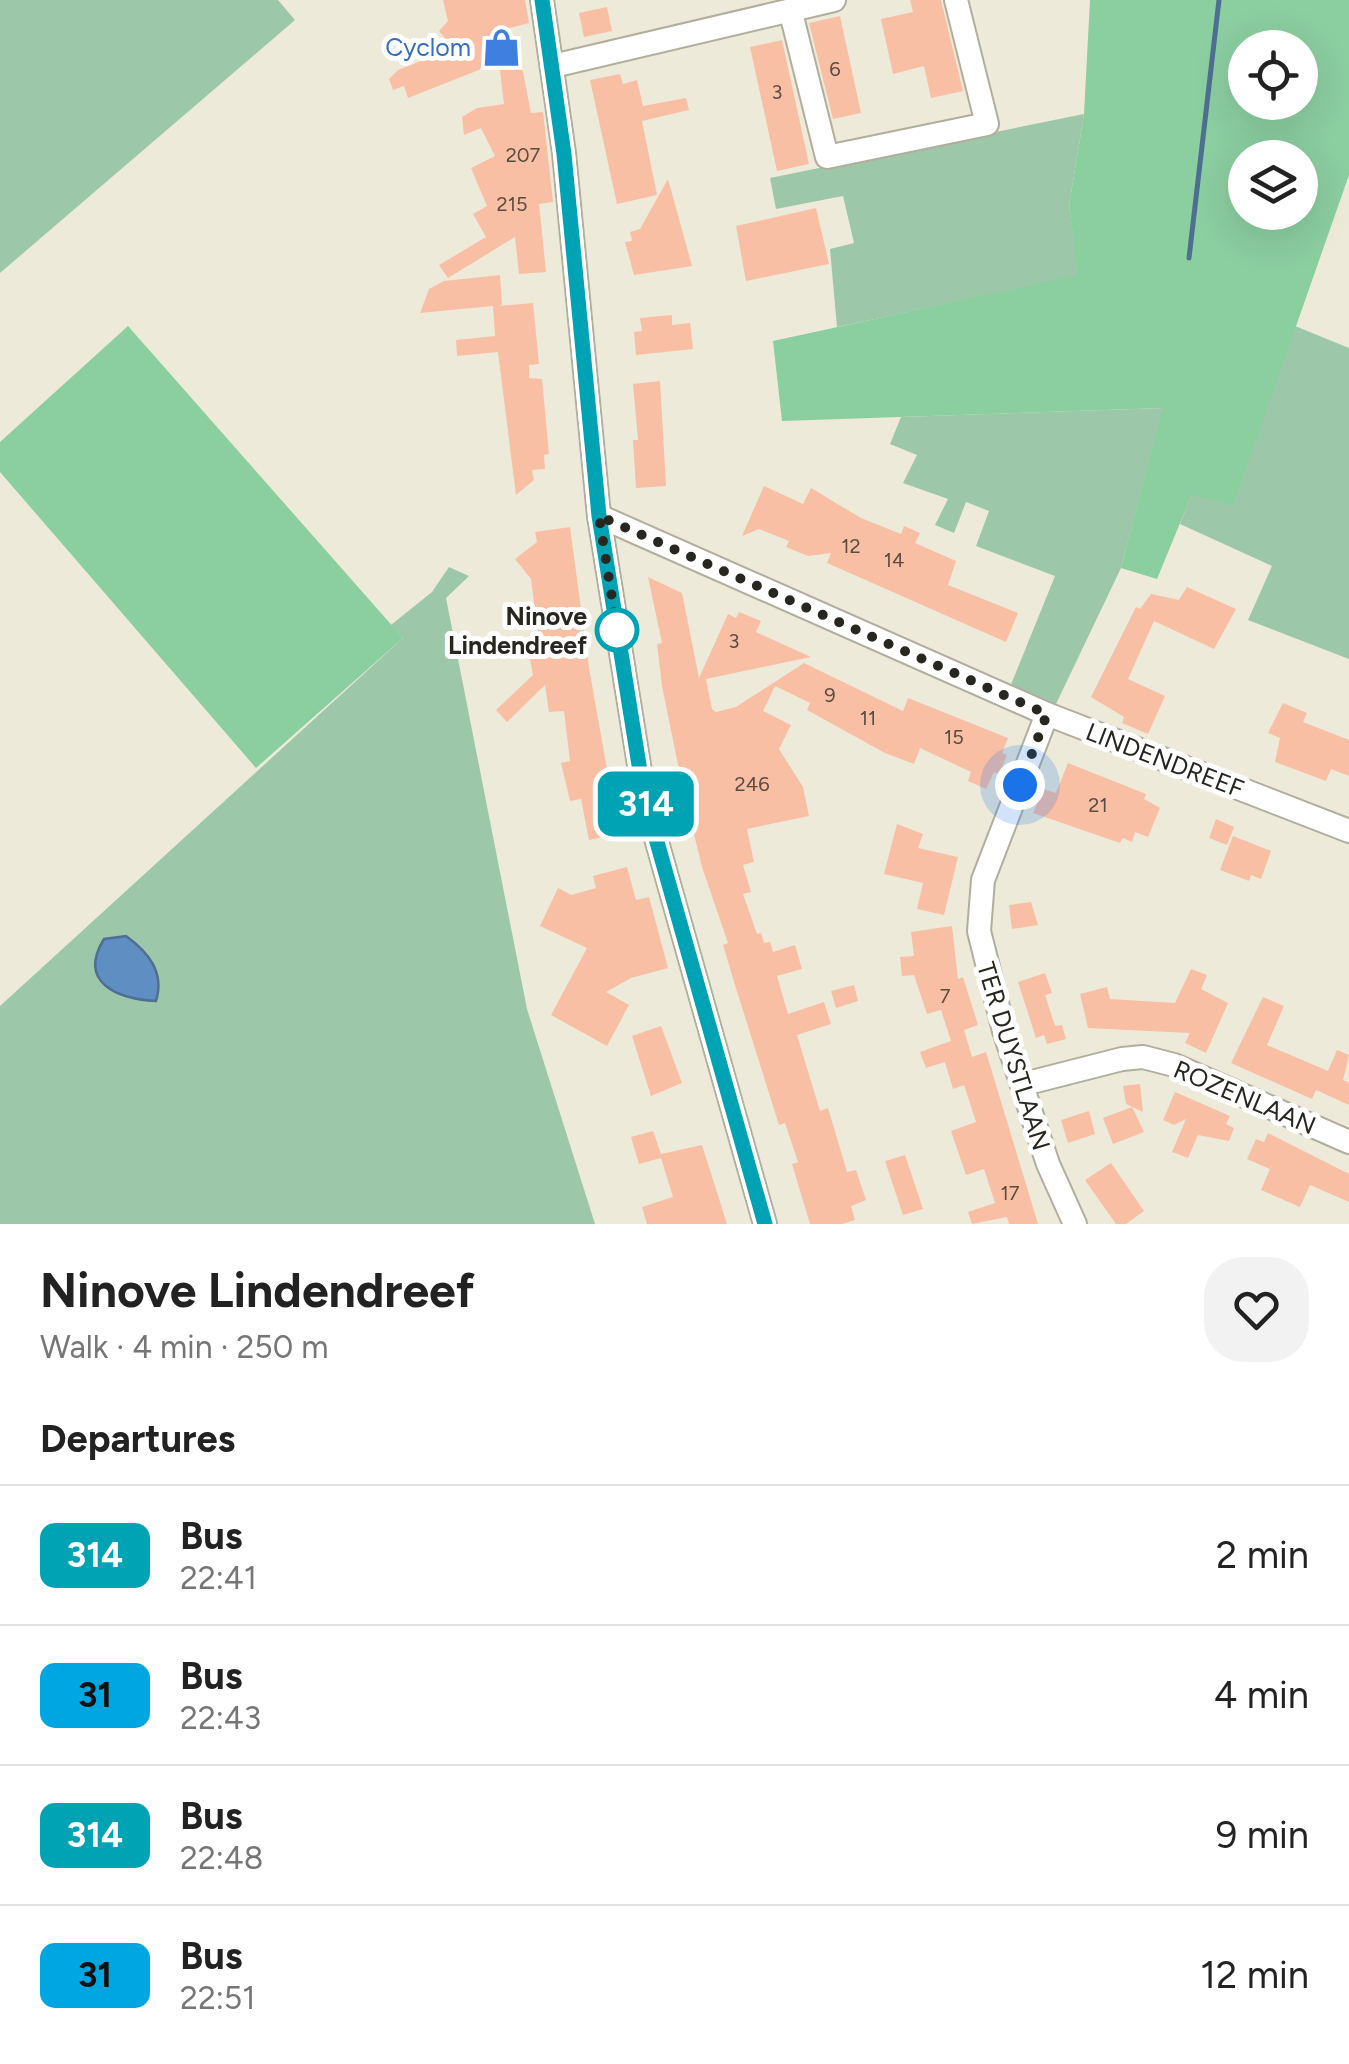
<!DOCTYPE html>
<html lang="en">
<head>
<meta charset="utf-8">
<style>
	body { margin:0; font-family:Figtree,sans-serif; background:#f2f2f2; color:#222; height:100vh; display:flex; flex-direction:column; font-size:38px; white-space:nowrap }
	* { box-sizing:border-box; margin:0 }
	p { font-size:32px; color:#767676 }
	.icon { flex:none; width:55px; height:55px; fill:none; stroke:currentColor; stroke-width:2; stroke-linecap:round; stroke-linejoin:round }
	.map { position:relative; height:1224px; overflow:hidden }
	.panel { display:flex; flex-direction:column; background:#fff; flex:1 }
	.panel>* { flex:none }
	.badge { padding:0 20px; border-radius:15px; font-size:35px; line-height:65px }
	.buttons { position:absolute; left:1228px; top:30px; display:grid; gap:20px }
	.buttons a { display:grid; place-items:center; width:90px; height:90px; border-radius:50%; background:#fff; box-shadow:0 10px 40px #0002; font-size:50px }
	.you { position:absolute; width:50px; height:50px; margin:-25px; border:8px solid #fff; border-radius:50%; background:#1a73e8; box-shadow:0 0 0 15px #1a73e833 }
	.map>.badge { position:absolute; translate:-50% -50%; box-shadow:0 0 0 5px #fff }
	h2 { padding:0 40px; font-size:38px; line-height:90px }
	.round { display:grid; place-items:center; flex:none; width:105px; height:105px; border-radius:40px; background:#f2f2f2 }
	.overview { display:flex; align-items:center; justify-content:space-between; height:170px; padding:0 40px }
	h1 { font-size:48px; font-weight:700; line-height:75px }
	ul { padding:0; list-style:none }
	li { display:flex; align-items:center; gap:30px; height:140px; padding:0 40px; border-top:2px solid #e0e0e0 }
	li div { flex:1 }
	li b { display:block; font-size:38px }
	li em { font-style:normal }
	li .badge { min-width:110px; font-weight:700; text-align:center }
	.map>svg:first-child { display:block }
	.green { fill:#9cc8a9 }
	.forest { fill:#8bcea0; fill-rule:evenodd }
	.water { fill:#5f8ec2; stroke:#4e6f91; stroke-width:2.5 }
	.lines { fill:none; stroke-linecap:round; stroke-linejoin:round }
	.stream { stroke:#4e6f91; stroke-width:5 }
	.building { fill:#f8bfa5 }
	.minor-casing { stroke:#b1ae9e; stroke-width:26 }
	.minor { stroke:#fff; stroke-width:22 }
	.line-casing { stroke:#fff; stroke-width:22 }
	.line { stroke:#00a3b4; stroke-width:15 }
	.walk { stroke:#272620; stroke-width:10; stroke-dasharray:0 18 }
	.stop-dot { fill:#fff; stroke:#00a3b4; stroke-width:5 }
	.labels { text-anchor:middle; dominant-baseline:central; stroke-width:10; stroke-linejoin:round; paint-order:stroke }
	.number-label { font-size:20px; fill:#5b4c41 }
	.shop-label { font-size:25px; fill:#366cbe; stroke:#fff; text-anchor:end }
	.stop-label { font-size:25px; font-weight:bold; fill:#272620; stroke:#fff; text-anchor:end }
	.street-label { font-size:25px; fill:#272620; stroke:#fff }
</style>
</head>
<body>
<div class="map">
<svg width="1349" height="1224" viewBox="0 0 1349 1224">
	<rect width="100%" height="100%" fill="#edeada"/>
	<g class="green">
		<polygon points="0,0 278,0 295,20 0,273"/>
		<polygon points="1084,114 1069,206 1079,276 837,327 830,249 854,243 843,196 776,209 770,178"/>
		<polygon points="1295,326 1349,348 1349,659 1248,620 1272,566 1180,524 1192,493 1233,505"/>
		<polygon points="1164,408 1121,568 1056,704 1010,687 1055,576 976,546 989,511 966,502 954,533 935,525 948,499 903,483 917,455 890,444 901,417"/>
		<polygon points="449,567 469,576 446,598 527,1009 595,1224 0,1224 0,1006 403,638 391,625 432,592"/>
	</g>
	<g class="forest">
		<path d="M1090 0H1349V175L1233 506 1192 494 1157 579 1121 568 1163 408 782 421 773 341 1078 275 1069 206 1084 114ZM1245 48H1300V102H1245ZM1245 158H1300V212H1245Z"/>
		<polygon points="128,326 403,638 256,768 0,472 0,442"/>
	</g>
	<path class="water" d="M126 936C148 952 165 972 156 1001 118 999 77 983 104 939Z"/>
	<g class="lines">
		<polyline class="stream" points="1189,258 1219,0"/>
	</g>
	<g class="building">
		<polygon points="443,0 525,0 529,23 506,29 523,72 531,113 543,112 553,202 539,204 546,272 519,274 515,237 448,278 439,265 486,237 473,214 487,206 471,168 495,156 481,128 464,135 462,117 477,108 504,104 499,62 408,98 404,86 393,90 389,79 398,70 453,48 439,31 448,21"/>
		<polygon points="910,0 941,0 963,91 931,98 924,66 893,74 881,19 913,12"/>
		<polygon points="607,7 612,31 584,37 579,13"/>
		<polygon points="840,16 861,113 833,119 809,23"/>
		<polygon points="782,40 809,164 777,171 750,47"/>
		<polygon points="620,74 623,84 637,80 643,106 686,98 689,110 642,121 657,195 617,204 590,80"/>
		<polygon points="668,179 692,266 634,275 625,242 632,241 630,232 640,229"/>
		<polygon points="816,208 829,264 746,281 736,226"/>
		<polygon points="500,275 502,305 498,306 533,303 539,364 529,365 529,378 542,379 549,454 544,455 545,469 532,470 534,480 516,495 498,352 457,356 456,340 495,336 493,306 420,313 429,289 444,281"/>
		<polygon points="672,315 672,325 690,323 693,349 636,355 634,332 642,331 640,318"/>
		<polygon points="660,381 666,486 636,488 633,440 638,440 633,384"/>
		<polygon points="764,486 803,504 811,488 861,518 901,534 904,526 920,533 915,543 956,561 948,585 1018,613 1006,642 827,563 831,553 808,556 786,547 789,541 759,529 742,536"/>
		<polygon points="570,527 589,668 617,825 601,828 603,837 589,840 581,799 570,801 561,763 570,761 564,711 549,712 545,685 507,722 496,710 533,675 530,659 541,657 531,579 515,559 537,542 535,532"/>
		<polygon points="648,577 682,593 699,678 728,614 736,618 739,612 761,621 756,632 811,657 706,679 712,709 716,712 736,707 804,663 903,711 908,698 1008,738 1002,753 1007,755 999,774 994,772 986,789 968,781 971,772 920,748 914,764 885,753 807,710 810,703 775,686 763,711 791,725 779,749 803,787 809,816 747,829 754,862 743,865 751,892 743,894 757,934 761,933 764,943 770,942 773,952 795,945 802,969 777,976 788,1014 824,1002 831,1024 797,1035 820,1111 828,1108 847,1172 856,1170 866,1200 851,1206 855,1220 842,1224 810,1224 792,1164 798,1162 785,1123 779,1125 735,985 723,945 728,943 702,867 683,789 662,686 657,644 662,643"/>
		<polygon points="1187,587 1236,609 1214,649 1154,621 1128,679 1165,696 1148,734 1122,723 1124,717 1091,697 1136,607 1140,609 1151,594 1179,600"/>
		<polygon points="1283,703 1307,713 1303,722 1349,740 1349,776 1331,769 1326,781 1275,762 1280,738 1268,733"/>
		<polygon points="1068,763 1146,794 1144,799 1160,808 1148,837 1135,832 1132,842 1123,838 1120,843 1033,813 1043,789 1056,793"/>
		<polygon points="1216,819 1234,827 1227,845 1209,838"/>
		<polygon points="897,824 923,834 918,848 958,857 944,915 917,909 923,883 884,874"/>
		<polygon points="1233,836 1271,851 1261,879 1251,875 1249,881 1220,870"/>
		<polygon points="627,867 636,900 649,897 668,968 631,978 606,992 629,1005 607,1046 551,1015 587,948 540,926 558,888 571,895 596,888 593,876"/>
		<polygon points="1031,902 1038,925 1012,929 1009,905"/>
		<polygon points="952,926 958,979 963,977 978,1025 964,1030 972,1057 986,1052 1038,1224 1009,1224 1007,1217 972,1224 968,1212 995,1203 984,1169 966,1175 951,1131 976,1122 964,1085 953,1089 945,1062 926,1068 920,1052 951,1041 941,1010 927,1014 914,975 902,976 900,957 914,956 911,932"/>
		<polygon points="1191,969 1207,975 1201,989 1228,1003 1206,1053 1185,1043 1190,1033 1088,1028 1080,994 1107,987 1110,999 1175,1003"/>
		<polygon points="1045,973 1052,993 1045,995 1055,1026 1062,1025 1066,1039 1047,1044 1044,1035 1036,1038 1018,982"/>
		<polygon points="854,985 858,1001 836,1008 831,991"/>
		<polygon points="1263,997 1284,1006 1267,1045 1328,1071 1337,1050 1349,1055 1343,1080 1349,1083 1349,1105 1316,1090 1312,1099 1231,1063"/>
		<polygon points="661,1026 682,1083 651,1096 632,1036"/>
		<polygon points="1140,1084 1143,1112 1126,1104 1123,1086"/>
		<polygon points="1175,1092 1230,1116 1226,1124 1234,1128 1229,1141 1198,1135 1188,1158 1172,1152 1186,1119 1174,1125 1163,1120"/>
		<polygon points="1132,1107 1144,1132 1113,1144 1103,1118"/>
		<polygon points="1089,1111 1095,1134 1068,1143 1061,1120"/>
		<polygon points="653,1131 661,1154 702,1145 727,1224 647,1224 642,1207 673,1197 661,1158 639,1164 631,1137"/>
		<polygon points="1268,1133 1349,1174 1349,1202 1310,1185 1300,1207 1261,1190 1270,1169 1247,1159 1256,1139 1264,1142"/>
		<polygon points="905,1155 923,1209 903,1215 885,1161"/>
		<polygon points="1111,1163 1144,1211 1126,1224 1116,1224 1085,1180"/>
	</g>
	<g class="lines">
		<defs>
			<g id="minor">
				<polyline points="542,0 564,153 599,516 644,796 765,1224"/>
				<polyline points="791,13 827,157 987,124 956,0"/>
				<polyline points="553,66 834,0"/>
				<polyline points="599,516 1047,714 1349,831"/>
				<polyline points="1047,714 983,880 979,931 1004,1031 1048,1164 1075,1224"/>
				<polyline points="1024,1084 1122,1059 1143,1057 1174,1065 1349,1142"/>
			</g>
		</defs>
		<use href="#minor" class="minor-casing"/>
		<use href="#minor" class="minor"/>
	</g>
	<g class="lines">
		<defs>
			<polyline id="line" points="542,0 564,154 599,516 644,796 765,1224"/>
		</defs>
		<use href="#line" class="line-casing"/>
		<use href="#line" class="line"/>
		<polyline class="walk" points="617,630 599,516 1047,714 1020,785"/>
	</g>
	<defs>
		<symbol id="shop-bare" viewBox="-9 -9 18 18"><path d="M-5-2.5h2.3a2.7 3.5 0 0 1 5.4 0H5L5.5 6h-11ZM-1.5-2.5h3a1.5 2.3 0 0 0-3 0Z" fill="#3f7fe0" stroke="#fff" stroke-width="2.5" paint-order="stroke"/></symbol>
	</defs>
	<g fill-rule="evenodd">
		<use href="#shop-bare" x="474" y="20" width="55" height="55"/>
	</g>
	<circle class="stop-dot" cx="617" cy="630" r="20"/>
	<g class="labels">
		<g class="number-label">
			<text x="835" y="69">6</text>
			<text x="777" y="92">3</text>
			<text x="523" y="155">207</text>
			<text x="512" y="204">215</text>
			<text x="851" y="546">12</text>
			<text x="894" y="560">14</text>
			<text x="734" y="641">3</text>
			<text x="830" y="695">9</text>
			<text x="868" y="718">11</text>
			<text x="954" y="737">15</text>
			<text x="752" y="784">246</text>
			<text x="1098" y="805">21</text>
			<text x="945" y="996">7</text>
			<text x="1010" y="1193">17</text>
		</g>
		<g class="shop-label">
			<text x="471" y="47">Cyclom</text>
		</g>
		<g class="stop-label">
			<text x="587" y="616">Ninove<tspan x="587" dy="29">Lindendreef</tspan></text>
		</g>
		<g class="street-label">
			<text transform="translate(1165 760) rotate(21)">LINDENDREEF</text>
			<text transform="translate(1014 1056) rotate(73)">TER DUYSTLAAN</text>
			<text transform="translate(1245 1097) rotate(23)">ROZENLAAN</text>
		</g>
	</g>
</svg>
<div class="buttons">
<a><svg class="icon" aria-label="locate" viewBox="0 0 24 24"><circle cx="12" cy="12" r="6"/><path d="M12 2v4M12 18v4M2 12h4M18 12h4"/></svg></a>
<a><svg class="icon" aria-label="layers" viewBox="0 0 24 24"><path d="M12 4l9 5-9 5-9-5zM3 14l9 5 9-5"/></svg></a>
</div>
<div class="you" style="left:1020px;top:785px"></div>
<b class="badge" style="left:646px;top:804px;background:#00a3b4;color:#fff">314</b>
</div>
<section class="panel">
<div class="overview"><div><h1>Ninove Lindendreef</h1><p>Walk · 4 min · 250 m</p></div><a class="round"><svg class="icon" aria-label="heart" viewBox="0 0 24 24"><path d="M12 20l-8-8c-3-5 5-10 8-4 3-6 11-1 8 4z"/></svg></a></div>
<h2>Departures</h2>
<ul>
<li><span class="badge" style="background:#00a3b4;color:#fff">314</span><div><b>Bus</b><p>22:41</p></div><em>2 min</em></li>
<li><span class="badge" style="background:#00a6e2;color:#111">31</span><div><b>Bus</b><p>22:43</p></div><em>4 min</em></li>
<li><span class="badge" style="background:#00a3b4;color:#fff">314</span><div><b>Bus</b><p>22:48</p></div><em>9 min</em></li>
<li><span class="badge" style="background:#00a6e2;color:#111">31</span><div><b>Bus</b><p>22:51</p></div><em>12 min</em></li>
</ul>
</section>
</body>
</html>
